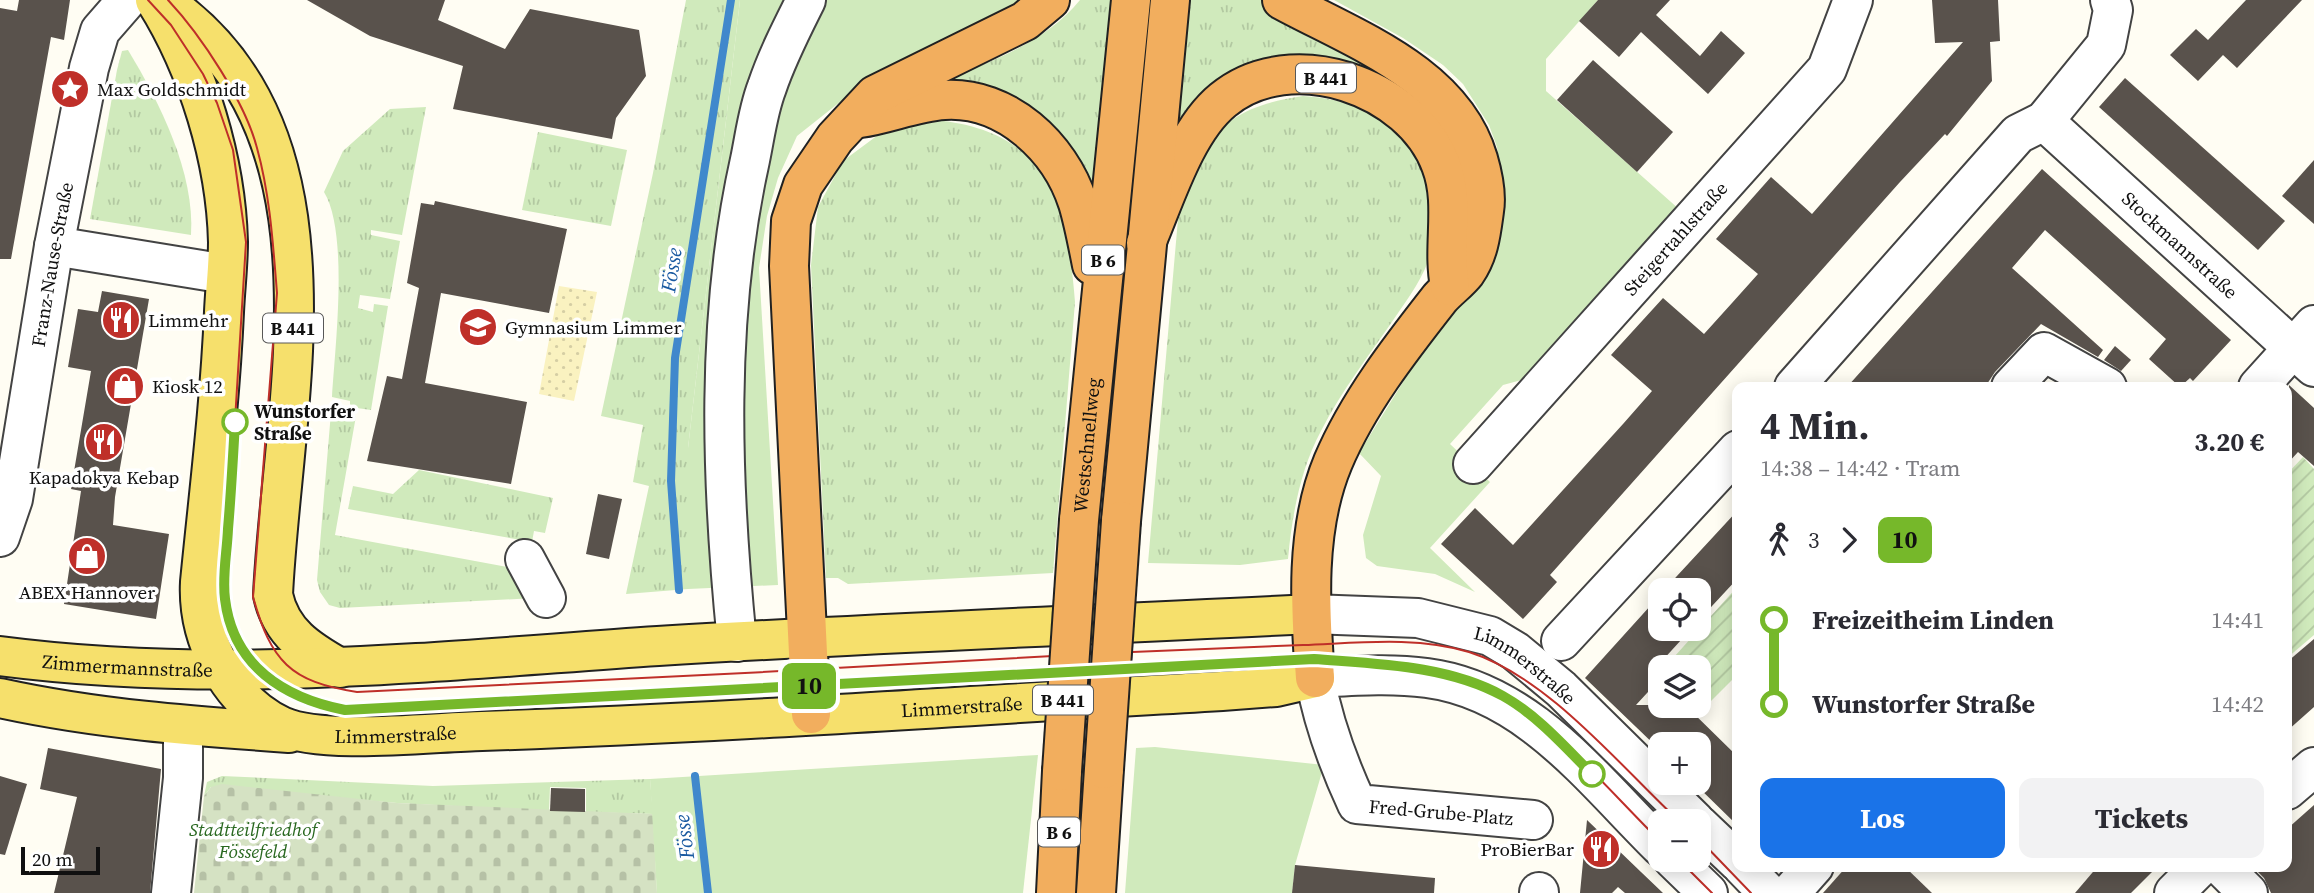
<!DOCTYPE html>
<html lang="de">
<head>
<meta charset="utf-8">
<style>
	body { margin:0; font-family:"Source Serif 4",serif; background:#f2f2f3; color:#2b2b33; height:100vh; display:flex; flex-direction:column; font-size:26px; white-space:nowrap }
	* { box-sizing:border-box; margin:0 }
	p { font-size:23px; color:#7c7c81 }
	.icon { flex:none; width:38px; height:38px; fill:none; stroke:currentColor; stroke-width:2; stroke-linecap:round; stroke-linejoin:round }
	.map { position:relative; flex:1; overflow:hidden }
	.panel { position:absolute; left:1732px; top:382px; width:560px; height:490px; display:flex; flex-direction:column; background:#fff; border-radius:14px; box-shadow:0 4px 18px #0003 }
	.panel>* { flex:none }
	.badge { padding:0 14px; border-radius:10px; font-size:24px; line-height:46px }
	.controls { position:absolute; left:1648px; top:578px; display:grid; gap:14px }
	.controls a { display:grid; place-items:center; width:63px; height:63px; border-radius:14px; background:#fff; box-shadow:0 4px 18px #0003; font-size:35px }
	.scale { position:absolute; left:21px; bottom:18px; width:79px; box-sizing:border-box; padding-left:7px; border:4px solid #101010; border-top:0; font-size:19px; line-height:24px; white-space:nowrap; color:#101010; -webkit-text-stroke:5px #fff; paint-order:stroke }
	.map>.badge { position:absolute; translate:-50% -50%; box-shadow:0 0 0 4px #fff }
	.legs { display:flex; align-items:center; gap:10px; height:77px; padding:0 28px; font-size:23px }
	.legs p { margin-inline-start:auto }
	.headline { display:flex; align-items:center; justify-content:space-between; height:119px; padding:0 28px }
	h1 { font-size:38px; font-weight:700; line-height:52px }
	.button { display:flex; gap:14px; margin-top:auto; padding:14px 28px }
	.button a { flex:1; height:80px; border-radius:14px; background:#1a73e8; color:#fff; font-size:28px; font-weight:700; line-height:80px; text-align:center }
	.button a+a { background:#f2f2f3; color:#2b2b33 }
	ul { padding:0 28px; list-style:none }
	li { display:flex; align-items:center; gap:24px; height:84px; font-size:26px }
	li i { display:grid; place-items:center; width:10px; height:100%; margin:0 9px; background:currentColor }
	li i::after { content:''; width:18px; height:18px; margin:-9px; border:5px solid; border-radius:50%; background:#fff }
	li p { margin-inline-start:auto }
	li:first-child i { background:linear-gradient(#0000 50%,currentColor 0) }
	li:last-child i { background:linear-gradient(currentColor 50%,#0000 0) }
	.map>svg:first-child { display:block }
	.grass { fill:url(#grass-tufts) }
	.sand { fill:url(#sand-dots) }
	.cemetery { fill:url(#cemetery-stones) }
	.park { fill:#d0eabc }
	.garden { fill:url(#garden-furrows) }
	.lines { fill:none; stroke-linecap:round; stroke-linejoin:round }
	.stream { stroke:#4088cc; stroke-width:8 }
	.building { fill:#59524c }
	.minor-casing { stroke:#434343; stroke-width:42 }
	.major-casing { stroke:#212121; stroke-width:42 }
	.highway-casing { stroke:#212121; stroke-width:42 }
	.minor { stroke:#fff; stroke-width:38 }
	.major { stroke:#f6e06c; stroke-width:38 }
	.highway { stroke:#f2ae5e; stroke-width:38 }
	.tram { stroke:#bf2f29; stroke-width:2 }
	.highway-bridge-casing { stroke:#212121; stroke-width:42; stroke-linecap:butt }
	.highway-bridge { stroke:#f2ae5e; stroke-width:38 }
	.line-1-casing { stroke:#fff; stroke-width:16 }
	.line-1 { stroke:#76b82a; stroke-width:10 }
	.stop-1-dot { fill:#fff; stroke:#76b82a; stroke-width:3.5 }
	.labels { text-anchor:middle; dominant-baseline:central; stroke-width:7; stroke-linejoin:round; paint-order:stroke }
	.shield { fill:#fff; stroke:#585858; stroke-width:2 }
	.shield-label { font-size:18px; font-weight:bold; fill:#101010 }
	.poi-label { font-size:19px; fill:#101010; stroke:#fff; text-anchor:start }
	.street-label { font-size:19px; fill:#101010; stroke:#fff }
	.stop-label { font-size:19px; font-weight:bold; fill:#101010; stroke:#fff; text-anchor:start }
	.park-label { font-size:19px; font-style:italic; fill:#296820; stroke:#fff }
	.water-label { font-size:21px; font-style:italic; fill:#1a5aa1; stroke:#fff }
</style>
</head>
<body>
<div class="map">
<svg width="2314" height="893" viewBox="0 0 2314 893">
	<defs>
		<pattern id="grass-tufts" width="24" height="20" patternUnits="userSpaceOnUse" patternTransform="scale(1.75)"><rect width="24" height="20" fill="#d0eabc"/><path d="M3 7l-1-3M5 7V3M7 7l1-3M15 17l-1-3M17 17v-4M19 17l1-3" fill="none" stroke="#b2c8a1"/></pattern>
		<pattern id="sand-dots" width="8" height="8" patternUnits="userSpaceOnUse" patternTransform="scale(1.75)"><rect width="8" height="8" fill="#faf2c0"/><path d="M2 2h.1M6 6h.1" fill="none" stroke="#d5cea4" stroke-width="1.8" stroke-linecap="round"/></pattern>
		<pattern id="cemetery-stones" width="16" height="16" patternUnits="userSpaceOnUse" patternTransform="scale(1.75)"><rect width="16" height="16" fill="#d5e2c3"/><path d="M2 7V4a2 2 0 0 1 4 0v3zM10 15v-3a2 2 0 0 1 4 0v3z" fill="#b6c1a6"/></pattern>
		<pattern id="garden-furrows" width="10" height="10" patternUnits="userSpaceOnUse" patternTransform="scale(1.75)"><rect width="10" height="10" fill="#d0eabc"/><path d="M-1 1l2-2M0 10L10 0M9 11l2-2" fill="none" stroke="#b2c8a1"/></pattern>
	</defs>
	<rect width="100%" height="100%" fill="#fffdf3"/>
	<g class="grass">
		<polygon points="686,0 740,0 688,448 688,589 626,594 649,486 633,482 643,425 601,416 653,173"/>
		<path d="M1080 0H1114L1093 190 944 81C992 61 1046 42 1080 0Z"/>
		<polygon points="1186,0 1262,0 1398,81 1427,104 1324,63 1172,131"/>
		<path d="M128 50C160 103 195 173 191 235L90 219 117 70 122 51Z"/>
		<path d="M1303 96C1346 99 1386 112 1412 150 1431 178 1437 217 1431 251 1426 274 1409 297 1396 316 1370 354 1342 390 1321 431 1300 470 1292 516 1288 559L1240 565 1148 563 1178 219C1201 142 1218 108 1303 96Z"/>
		<path d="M426 107 402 235 371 230V235L400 241 390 299 360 295 358 308 373 312 374 304 388 306 371 410 350 407V401L332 397C335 347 349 233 324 192L343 151 390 109Z"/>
		<path d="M935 120C1048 131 1067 201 1075 302L1053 573 848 584 838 578H826L811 265 818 207 843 161 878 135Z"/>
		<polygon points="538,132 627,150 611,226 522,210"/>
		<polygon points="331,412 356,416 335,535 518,569 535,598 340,608 329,605 320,592 317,580"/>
		<polygon points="419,470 553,498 545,533 534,531 532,542 348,509 353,486 393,494"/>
		<polygon points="222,776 433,786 650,779 653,814 586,812 586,788 550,787 549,811 397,803 211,787 204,796 207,782"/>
	</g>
	<polygon class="sand" points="559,286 597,292 574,401 539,394"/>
	<polygon class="cemetery" points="222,784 397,803 653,814 657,893 194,893 204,796 211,787"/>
	<g class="park">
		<polygon points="740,0 1031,0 874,75 797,136 778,178 767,216 759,268 778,585 688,589 688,448"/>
		<polygon points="1334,0 1598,0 1546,59 1546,91 1680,210 1529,378 1503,385 1450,444 1490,482 1430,548 1475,592 1435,574 1377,566 1366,558 1363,535 1381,476 1359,453 1408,374 1472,284 1501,179 1497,147 1489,125 1463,84 1443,65 1403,38"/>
		<polygon points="1155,747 1324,765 1295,865 1292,893 1125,893 1136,748"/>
		<polygon points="1038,755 1023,893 657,893 650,779"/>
	</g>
	<g class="garden">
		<polygon points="2303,457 2314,469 2314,635 2287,658 2287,474"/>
		<polygon points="1738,586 1738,674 1705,707 1699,702 1699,667 1665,667"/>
	</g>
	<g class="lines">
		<g class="stream">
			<polyline points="679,590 671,481 675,358 731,0"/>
			<polyline points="695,776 708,893"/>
		</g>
	</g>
	<g class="building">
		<polygon points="19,0 70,0 64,40 51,37 11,259 0,259 0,8 17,11"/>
		<polygon points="307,0 445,0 438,20 505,49 530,9 639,30 646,76 616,118 612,139 453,109 463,66 370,36"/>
		<polygon points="1598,0 1670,0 1656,15 1700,56 1721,31 1745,53 1708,94 1641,32 1619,57 1579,21"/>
		<polygon points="1932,0 1998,0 2000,41 1990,42 1992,81 1947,136 1945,134 1900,182 1550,575 1557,582 1523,619 1441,544 1475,508 1513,545 1623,424 1652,391 1611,355 1663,298 1704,334 1732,303 1758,274 1716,239 1771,177 1812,214 1963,42 1935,43"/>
		<polygon points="2246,0 2302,0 2237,68 2223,55 2198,81 2170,55 2196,29 2208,40"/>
		<polygon points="1593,60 1673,132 1637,172 1557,100"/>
		<polygon points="2125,78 2285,221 2258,250 2099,107"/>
		<polygon points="2314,160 2314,224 2282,196"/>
		<polygon points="2042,169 2231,340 2193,381 2190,378 2180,387 2149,359 2166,339 2045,230 2012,268 2103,350 2098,357 2041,324 1995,372 1985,387 1847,387"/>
		<polygon points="435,201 567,229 549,313 441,293 425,383 527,402 511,484 367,461 387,376 402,379 419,288 407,283 421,203 434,205"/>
		<polygon points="102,291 149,299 115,497 113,525 169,534 156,619 64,604 81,491 71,489 91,371 68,367 78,309 98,312"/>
		<polygon points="2115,346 2131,360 2121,371 2104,360"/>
		<polygon points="2289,385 2314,408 2314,466 2298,452 2287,464"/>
		<polygon points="598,494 622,499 609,559 586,554"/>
		<polygon points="1738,510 1738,578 1699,620 1699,590 1664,590"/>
		<polygon points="1661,594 1661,628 1692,628 1651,673 1659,680 1636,705 1685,705 1738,757 1738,826 1693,782 1699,782 1699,744 1661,744 1661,751 1585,678"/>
		<polygon points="2314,639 2314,707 2287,731 2287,662"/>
		<polygon points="48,748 161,769 150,893 54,893 77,797 40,789"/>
		<polygon points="0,776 27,784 5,855 0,854"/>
		<polygon points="551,788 585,789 585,812 550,811"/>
		<polygon points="2314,805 2314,893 2271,893 2264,878 2252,866 2287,866 2287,829"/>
		<polygon points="1587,820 1641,872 1663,893 1625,893 1618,887 1612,893 1580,893"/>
		<polygon points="1295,865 1435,878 1434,893 1292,893"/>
		<polygon points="1847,866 1904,866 1932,893 1823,893"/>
		<polygon points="2098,866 2158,866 2131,893 2075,893"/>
	</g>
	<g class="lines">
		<defs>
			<g id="minor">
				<path id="s1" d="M2044 121 2314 367"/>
				<polyline points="54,246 226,274"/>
				<polyline points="1794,387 2018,134 2044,121 2106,45 2113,10 2110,0"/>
				<polyline points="2011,387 2044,352 2107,387"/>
				<polyline points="2258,387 2314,325"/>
				<path id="s2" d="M1473 464 1827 69 1853 0"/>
				<path id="s3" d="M0 537 13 499 54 246 89 68 100 31 127 0"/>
				<polyline points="525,559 546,598"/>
				<path id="s4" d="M1311 614 1418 618 1490 636 1515 651 1561 689 1695 821"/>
				<polyline points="1561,641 1738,450"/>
				<path d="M737 642C721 482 715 317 750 160 755 136 758 110 767 87 777 57 792 28 806 0"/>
				<polyline points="2287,790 2314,767"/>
				<path d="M1533 820 1357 804C1338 763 1323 722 1315 678 1353 676 1390 673 1427 678 1528 691 1593 780 1661 847"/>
				<polyline points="1699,825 1738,862"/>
				<polyline points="1673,859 1708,893"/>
				<polyline points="1742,866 1768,893"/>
				<polyline points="2221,866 2248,893"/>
				<polyline points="171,893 183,778 183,726"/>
				<polyline points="1539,893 1539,892"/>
				<polyline points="1790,893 1814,866"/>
				<polyline points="2174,893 2201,866"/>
			</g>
			<g id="major">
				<path id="s5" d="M155 0C198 68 226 161 228 242 228 265 225 289 224 312 220 402 209 492 200 582 197 638 228 701 281 726 323 745 432 732 482 731 728 723 975 705 1222 691L1276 687 1315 678"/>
				<path d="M166 3C354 135 282 403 273 595 281 633 308 650 340 668"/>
				<path id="s6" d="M0 656C223 685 435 661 658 646 875 633 1093 625 1311 614"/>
				<path d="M0 698C96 719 192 726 289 733"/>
			</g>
			<g id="highway">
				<path d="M1282 0C1354 39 1453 74 1478 159 1483 176 1487 194 1484 211 1481 233 1479 253 1466 272 1459 281 1448 289 1440 298 1400 349 1358 403 1333 462 1305 529 1310 607 1315 678"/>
				<path d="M860 118C888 114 915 102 944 100 1006 96 1060 147 1078 203 1084 223 1088 245 1092 265"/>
				<path d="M1146 243C1165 199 1185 131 1223 100 1291 44 1412 86 1441 165 1456 204 1442 246 1450 286"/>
				<path id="s7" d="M1079 520 1131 0"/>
				<polyline points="1121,521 1170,0"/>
				<polyline points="811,714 789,266 791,221 803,185 835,138 875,95 1025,21 1050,0"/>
				<polyline points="1056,893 1062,771"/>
				<polyline points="1096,893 1104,769"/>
			</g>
		</defs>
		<use href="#minor" class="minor-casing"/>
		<use href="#major" class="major-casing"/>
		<use href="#highway" class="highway-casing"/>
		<use href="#minor" class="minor"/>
		<use href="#major" class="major"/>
		<use href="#highway" class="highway"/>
		<g class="tram">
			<path d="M148 0 171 25 203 74 217 103 233 150 246 242 224 599C239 667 279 697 345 710L1206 664C1291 660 1431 652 1505 697 1558 729 1616 798 1661 842"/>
			<path d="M168 0C201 35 245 102 257 148 270 195 273 244 277 293L253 597C271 661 290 682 357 692 607 681 858 667 1108 653 1173 650 1238 648 1303 645 1358 643 1416 636 1469 652 1548 677 1619 765 1679 821"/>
			<polyline points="1699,839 1751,893"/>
			<polyline points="1678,859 1712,893"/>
		</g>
		<defs>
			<g id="highway-bridge">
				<polyline points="1104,769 1121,521"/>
				<polyline points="1062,771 1079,520"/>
			</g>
		</defs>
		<use href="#highway-bridge" class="highway-bridge-casing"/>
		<use href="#highway-bridge" class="highway-bridge"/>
	</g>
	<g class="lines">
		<defs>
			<path id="line-1" d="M235 422C233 458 231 494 228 529 227 553 222 576 225 599 233 666 284 698 345 710L1314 659C1376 664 1447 665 1503 696 1537 715 1565 747 1592 774"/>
		</defs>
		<use href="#line-1" class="line-1-casing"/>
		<use href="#line-1" class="line-1"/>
	</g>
	<defs>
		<symbol id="sight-disc" viewBox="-11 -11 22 22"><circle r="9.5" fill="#bf2f29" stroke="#fff"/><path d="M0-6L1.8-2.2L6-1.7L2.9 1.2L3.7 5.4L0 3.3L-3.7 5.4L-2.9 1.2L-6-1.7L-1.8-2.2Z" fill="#fff"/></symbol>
		<symbol id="restaurant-disc" viewBox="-11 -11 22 22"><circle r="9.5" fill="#bf2f29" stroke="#fff"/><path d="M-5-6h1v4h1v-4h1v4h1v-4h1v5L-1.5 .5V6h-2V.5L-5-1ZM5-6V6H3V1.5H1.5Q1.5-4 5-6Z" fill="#fff"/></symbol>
		<symbol id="school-disc" viewBox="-11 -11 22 22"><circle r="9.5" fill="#bf2f29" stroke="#fff"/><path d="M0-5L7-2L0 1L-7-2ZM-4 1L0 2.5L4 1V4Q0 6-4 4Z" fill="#fff"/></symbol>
		<symbol id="shop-disc" viewBox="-11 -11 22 22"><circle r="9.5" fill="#bf2f29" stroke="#fff"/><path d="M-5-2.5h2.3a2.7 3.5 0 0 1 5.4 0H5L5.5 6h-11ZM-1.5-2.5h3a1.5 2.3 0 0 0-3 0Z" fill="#fff"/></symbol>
	</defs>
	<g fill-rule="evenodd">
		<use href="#sight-disc" x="48" y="67" width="44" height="44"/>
		<use href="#restaurant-disc" x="99" y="298" width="44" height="44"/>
		<use href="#school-disc" x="456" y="305" width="44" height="44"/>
		<use href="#shop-disc" x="103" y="364" width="44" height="44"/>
		<use href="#restaurant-disc" x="82" y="420" width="44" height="44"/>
		<use href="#shop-disc" x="65" y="534" width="44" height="44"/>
		<use href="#restaurant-disc" x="1579" y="827" width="44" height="44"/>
	</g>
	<g class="stop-1-dot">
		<circle cx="235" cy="422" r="12"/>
		<circle cx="1592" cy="774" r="12"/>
	</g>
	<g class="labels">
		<g class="shield">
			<rect x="1296" y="63.5" width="60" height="29" rx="5"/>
			<rect x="1082" y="245.5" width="42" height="29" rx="5"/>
			<rect x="263" y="313.5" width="60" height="29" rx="5"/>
			<rect x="1033" y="685.5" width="60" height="29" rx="5"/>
			<rect x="1038" y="817.5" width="42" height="29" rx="5"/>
		</g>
		<g class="shield-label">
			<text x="1326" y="78">B 441</text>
			<text x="1103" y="260">B 6</text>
			<text x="293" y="328">B 441</text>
			<text x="1063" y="700">B 441</text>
			<text x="1059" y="832">B 6</text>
		</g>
		<g class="poi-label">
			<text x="97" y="89">Max Goldschmidt</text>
			<text x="148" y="320">Limmehr</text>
			<text x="505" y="327">Gymnasium Limmer</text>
			<text x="152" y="386">Kiosk 12</text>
			<text x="104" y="477" text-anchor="middle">Kapadokya Kebap</text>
			<text x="87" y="592" text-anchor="middle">ABEX Hannover</text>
			<text x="1574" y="849" text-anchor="end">ProBierBar</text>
		</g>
		<g class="street-label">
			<text stroke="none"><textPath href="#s2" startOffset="303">Steigertahlstraße</textPath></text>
			<text stroke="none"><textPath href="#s1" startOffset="184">Stockmannstraße</textPath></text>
			<text stroke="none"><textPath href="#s3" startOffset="278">Franz-Nause-Straße</textPath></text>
			<text stroke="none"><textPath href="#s7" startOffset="75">Westschnellweg</textPath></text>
			<text stroke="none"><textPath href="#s6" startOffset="128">Zimmermannstraße</textPath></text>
			<text stroke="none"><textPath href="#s4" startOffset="226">Limmerstraße</textPath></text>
			<text stroke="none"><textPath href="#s5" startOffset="1454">Limmerstraße</textPath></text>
			<text stroke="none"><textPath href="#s5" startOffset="887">Limmerstraße</textPath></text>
			<text transform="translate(1441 812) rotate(5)">Fred-Grube-Platz</text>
		</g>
		<g class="stop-label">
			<text x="254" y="411">Wunstorfer<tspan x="254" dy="22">Straße</tspan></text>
		</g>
		<g class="park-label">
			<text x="253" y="829">Stadtteilfriedhof<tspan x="253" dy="22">Fössefeld</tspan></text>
		</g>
		<g class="water-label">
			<text transform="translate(671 270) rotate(-81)">Fösse</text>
			<text transform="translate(684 837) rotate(-97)">Fösse</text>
		</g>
	</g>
</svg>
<div class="controls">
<a><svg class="icon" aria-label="locate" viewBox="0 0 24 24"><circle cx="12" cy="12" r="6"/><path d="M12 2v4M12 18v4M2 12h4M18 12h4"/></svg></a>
<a><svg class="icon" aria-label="layers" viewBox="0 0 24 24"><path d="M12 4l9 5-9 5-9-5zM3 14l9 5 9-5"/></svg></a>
<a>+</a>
<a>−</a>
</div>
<div class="scale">20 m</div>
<b class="badge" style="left:809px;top:686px;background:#76b82a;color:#111">10</b>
<section class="panel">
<div class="headline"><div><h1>4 Min.</h1><p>14:38 – 14:42 · Tram</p></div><b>3.20 €</b></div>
<div class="legs"><svg class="icon" aria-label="walk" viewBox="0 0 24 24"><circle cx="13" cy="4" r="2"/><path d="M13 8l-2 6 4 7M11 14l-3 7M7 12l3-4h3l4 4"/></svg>3<svg class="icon" aria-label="forward" viewBox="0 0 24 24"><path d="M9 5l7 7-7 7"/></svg><b class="badge" style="background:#76b82a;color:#111">10</b></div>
<ul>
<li><i style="color:#76b82a"></i><b>Freizeitheim Linden</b><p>14:41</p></li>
<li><i style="color:#76b82a"></i><b>Wunstorfer Straße</b><p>14:42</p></li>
</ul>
<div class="button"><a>Los</a><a>Tickets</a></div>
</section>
</div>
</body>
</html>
